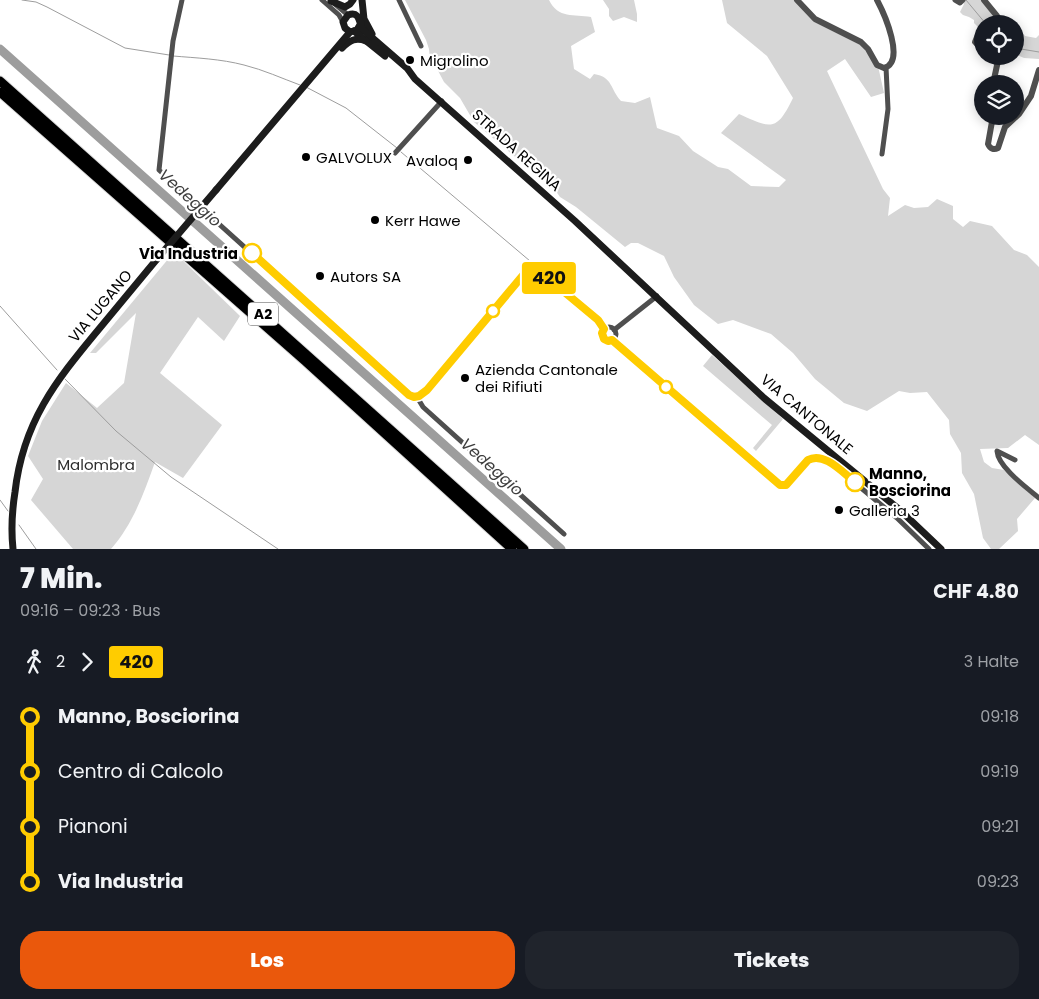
<!DOCTYPE html>
<html lang="de">
<head>
<meta charset="utf-8">
<style>
	body { margin:0; font-family:Poppins,sans-serif; background:#20242c; color:#f1f3f6; height:100vh; display:flex; flex-direction:column; font-size:19px; white-space:nowrap }
	* { box-sizing:border-box; margin:0 }
	p { font-size:16px; color:#9ea1a6 }
	.icon { flex:none; width:28px; height:28px; fill:none; stroke:currentColor; stroke-width:2; stroke-linecap:round; stroke-linejoin:round }
	.map { position:relative; height:549px; overflow:hidden }
	.side { display:flex; flex-direction:column; background:#171b24; flex:1 }
	.side>* { flex:none }
	.badge { padding:0 10px; border-radius:4px; font-size:18px; line-height:32px }
	.controls { position:absolute; left:974px; top:15px; display:grid; gap:10px }
	.controls a { display:grid; place-items:center; width:50px; height:50px; border-radius:50%; background:#171b24; box-shadow:0 2px 12px #0003; font-size:25px }
	.map>.badge { position:absolute; translate:-50% -50%; box-shadow:0 0 0 2px #fff }
	.legs { display:flex; align-items:center; gap:8px; height:55px; padding:0 20px; font-size:16px }
	.legs p { margin-inline-start:auto }
	.overview { display:flex; align-items:center; justify-content:space-between; height:85px; padding:0 20px }
	h1 { font-size:28px; font-weight:800; line-height:38px }
	.cta { display:flex; gap:10px; margin-top:auto; padding:10px 20px }
	.cta a { flex:1; height:58px; border-radius:20px; background:#ea580c; color:#fff; font-size:20px; font-weight:800; line-height:58px; text-align:center }
	.cta a+a { background:#20242c; color:#f1f3f6 }
	ul { padding:0 20px; list-style:none }
	li { display:flex; align-items:center; gap:18px; height:55px; font-size:19px }
	li i { display:grid; place-items:center; width:8px; height:100%; margin:0 6px; background:currentColor }
	li i::after { content:''; width:12px; height:12px; margin:-6px; border:4px solid; border-radius:50%; background:#171b24 }
	li p { margin-inline-start:auto }
	li:first-child i { background:linear-gradient(#0000 50%,currentColor 0) }
	li:last-child i { background:linear-gradient(currentColor 50%,#0000 0) }
	.map>svg:first-child { display:block }
	.green { fill:#d6d6d6 }
	.lines { fill:none; stroke-linecap:round; stroke-linejoin:round }
	.stream { stroke:#9d9d9d; stroke-width:1 }
	.river { stroke:#9d9d9d; stroke-width:9 }
	.motorway-casing { stroke:#dbdbdb; stroke-width:11 }
	.minor { stroke:#4f4f4f; stroke-width:5 }
	.tertiary { stroke:#4f4f4f; stroke-width:6 }
	.secondary { stroke:#1c1c1c; stroke-width:7 }
	.motorway { stroke:#000; stroke-width:9 }
	.secondary-bridge { stroke:#1c1c1c; stroke-width:7 }
	.line-1-casing { stroke:#fff; stroke-width:11 }
	.line-1 { stroke:#fc0; stroke-width:8 }
	.poi-dot { fill:#000; stroke:#fff; stroke-width:2 }
	.stop-1-dot { fill:#fff; stroke:#fc0; stroke-width:2.5 }
	.labels { text-anchor:middle; dominant-baseline:central; stroke-width:4.5; stroke-linejoin:round; paint-order:stroke }
	.shield { fill:#fff; stroke:#4c4c4c; stroke-width:1 }
	.shield-label { font-size:14px; font-weight:bold; fill:#000 }
	.poi-label { font-size:15px; fill:#000; stroke:#fff; text-anchor:start }
	.street-label { font-size:15px; fill:#000; stroke:#fff }
	.stop-label { font-size:15px; font-weight:bold; fill:#000; stroke:#fff; text-anchor:end }
	.park-label { font-size:15px; fill:#2d2d2d; stroke:#fff }
	.water-label { font-size:16px; font-style:italic; fill:#3e3e3e; stroke:#fff }
</style>
</head>
<body>
<div class="map">
<svg width="1039" height="549" viewBox="0 0 1039 549">
	<rect width="100%" height="100%" fill="#fff"/>
	<g class="green">
		<path d="M405 0H549C558 19 574 14 591 17L595 32 571 46 574 69 590 79 594 74C613 77 610 89 621 101L635 103 650 97 657 128 679 136 693 151 718 167 728 169 751 186 779 187 786 180 721 133 739 114C771 128 776 133 793 98L767 56 727 23 722 0H797L805 11 854 37 878 66 884 93 871 97 845 59 827 71 883 189 890 198 888 216 905 205 914 208 928 207 937 199 953 206V219L963 227 970 221 992 226 1014 250 1027 255 1039 267V445L1025 435 1008 448 980 449 984 462 992 468 1004 470 1035 498 1017 519 1018 531 999 549H991L983 538 974 494 962 473 961 453 950 434 949 420 927 392 910 393 899 391 867 411 844 403 815 379 793 353 771 334 733 320 718 324 694 305 674 277 664 256 638 243H631L625 247 576 207 560 197 546 177 514 156 474 122 460 98 444 82 436 67 430 60 429 49 426 40Z"/>
		<polygon points="603,0 634,0 637,14 637,22 624,17 613,21 609,16 609,9"/>
		<polygon points="961,0 982,0 993,15 997,24 982,24 982,31 974,23 974,20 969,17 963,15 960,12 964,4"/>
		<polygon points="1018,27 1025,36 1036,38 1039,35 1039,59 1024,58 1015,54 1015,28"/>
		<path d="M174 252 240 316 224 341 198 317 160 373 222 425 183 478 155 462C144 493 133 524 111 549H73L31 500 43 479 28 456 42 421 66 383 97 408 124 383 136 313 96 353H90Z"/>
		<polygon points="712,355 783,419 756,451 753,448 772,425 703,366"/>
	</g>
	<g class="lines">
		<g class="stream">
			<polyline points="22,0 36,2 47,7 125,48 169,55"/>
			<polyline points="966,0 986,24"/>
			<polyline points="1015,48 1039,52"/>
			<path d="M173 56C197 58 221 59 244 65 264 70 281 78 300 85"/>
			<polyline points="306,87 346,108 397,148"/>
			<polyline points="401,152 530,261"/>
			<polyline points="0,306 57,370"/>
			<polyline points="65,379 116,431 171,477 278,549"/>
			<polyline points="0,500 8,511"/>
			<polyline points="19,525 36,549"/>
		</g>
		<polyline class="river" points="0,49 561,549"/>
		<defs>
			<g id="motorway">
				<polyline points="0,81 524,549"/>
				<polyline points="0,92 305,361 512,549"/>
			</g>
		</defs>
		<use href="#motorway" class="motorway-casing"/>
		<g class="minor">
			<path d="M182 0 173 41 159 170 411 397 419 396 427 390 521 277C528 270 533 267 542 272L598 321 604 329"/>
			<polyline points="322,0 339,15 343,22"/>
			<polyline points="399,0 421,46"/>
			<polyline points="955,0 960,3 963,0"/>
			<polyline points="335,4 348,15"/>
			<polyline points="395,153 442,101"/>
			<polyline points="882,154 888,109 886,67"/>
			<circle cx="609" cy="334" r="7"/>
			<polyline points="614,330 657,296"/>
			<polyline points="612,340 781,485 786,485 809,458 813,457 825,460 836,467 897,518 929,549"/>
			<polyline points="417,397 423,407 564,534"/>
			<path d="M1015 460 997 451C998 467 1027 488 1039 498"/>
		</g>
		<g class="tertiary">
			<path d="M797 0 815 19 861 42 868 49 877 65 884 68C906 62 884 13 877 0"/>
			<polyline points="984,0 997,16 1000,24"/>
			<polyline points="982,35 977,37 975,42 978,45 982,47"/>
			<polyline points="993,84 999,56"/>
			<path d="M993 116 988 144C990 149 994 150 998 148L1005 127 1019 114 1031 96 1039 70"/>
		</g>
		<g class="secondary">
			<polyline points="362,0 364,19 372,34"/>
			<polyline points="331,1 345,7 350,4 353,0"/>
			<path d="M361 23 357 30 350 32 345 28 343 22 348 15C359 11 359 20 362 29L407 68 415 79 575 221 764 398 901 511 941 549"/>
			<polyline points="354,31 385,56"/>
			<path d="M342 48C350 40 356 37 366 41"/>
			<polyline points="216,190 350,32"/>
			<path d="M13 549C11 530 12 511 15 492 23 422 55 382 99 329 118 306 138 282 157 259"/>
		</g>
		<use href="#motorway" class="motorway"/>
		<polyline class="secondary-bridge" points="157,259 216,190"/>
	</g>
	<g class="lines">
		<defs>
			<path id="line-1" d="M252 253 409 395 414 397 419 396 427 390 524 274 531 270H538L598 320 604 329 602 333 604 339 608 341 612 340 780 485H786L808 460C824 451 843 473 855 482"/>
		</defs>
		<use href="#line-1" class="line-1-casing"/>
		<use href="#line-1" class="line-1"/>
	</g>
	<g class="poi-dot">
		<circle cx="410" cy="60" r="5"/>
		<circle cx="306" cy="157" r="5"/>
		<circle cx="468" cy="160" r="5"/>
		<circle cx="375" cy="220" r="5"/>
		<circle cx="320" cy="276" r="5"/>
		<circle cx="465" cy="378" r="5"/>
		<circle cx="839" cy="510" r="5"/>
	</g>
	<g class="stop-1-dot">
		<circle cx="252" cy="253" r="9"/>
		<circle cx="493" cy="311" r="6"/>
		<circle cx="666" cy="387" r="6"/>
		<circle cx="855" cy="482" r="9"/>
	</g>
	<g class="labels">
		<rect class="shield" x="248" y="302.5" width="30" height="23" rx="4"/>
		<g class="shield-label">
			<text x="263" y="314">A2</text>
		</g>
		<g class="poi-label">
			<text x="420" y="60">Migrolino</text>
			<text x="316" y="157">GALVOLUX</text>
			<text x="458" y="160" text-anchor="end">Avaloq</text>
			<text x="385" y="220">Kerr Hawe</text>
			<text x="330" y="276">Autors SA</text>
			<text x="475" y="369">Azienda Cantonale<tspan x="475" dy="17">dei Rifiuti</tspan></text>
			<text x="849" y="510">Galleria 3</text>
		</g>
		<g class="street-label">
			<text transform="translate(517 150) rotate(42)">STRADA REGINA</text>
			<text transform="translate(100 306) rotate(-50)">VIA LUGANO</text>
			<text transform="translate(807 414) rotate(40)">VIA CANTONALE</text>
		</g>
		<g class="stop-label">
			<text x="238" y="253">Via Industria</text>
			<text x="869" y="473" text-anchor="start">Manno,<tspan x="869" dy="17">Bosciorina</tspan></text>
		</g>
		<g class="park-label">
			<text x="96" y="464">Malombra</text>
		</g>
		<g class="water-label">
			<text transform="translate(190 198) rotate(42)">Vedeggio</text>
			<text transform="translate(492 467) rotate(42)">Vedeggio</text>
		</g>
	</g>
</svg>
<div class="controls">
<a><svg class="icon" aria-label="locate" viewBox="0 0 24 24"><circle cx="12" cy="12" r="6"/><path d="M12 2v4M12 18v4M2 12h4M18 12h4"/></svg></a>
<a><svg class="icon" aria-label="layers" viewBox="0 0 24 24"><path d="M12 4l9 5-9 5-9-5zM3 14l9 5 9-5"/></svg></a>
</div>
<b class="badge" style="left:549px;top:278px;background:#fc0;color:#111">420</b>
</div>
<section class="side">
<div class="overview"><div><h1>7 Min.</h1><p>09:16 – 09:23 · Bus</p></div><b>CHF 4.80</b></div>
<div class="legs"><svg class="icon" aria-label="walk" viewBox="0 0 24 24"><circle cx="13" cy="4" r="2"/><path d="M13 8l-2 6 4 7M11 14l-3 7M7 12l3-4h3l4 4"/></svg>2<svg class="icon" aria-label="forward" viewBox="0 0 24 24"><path d="M9 5l7 7-7 7"/></svg><b class="badge" style="background:#fc0;color:#111">420</b><p>3 Halte</p></div>
<ul>
<li><i style="color:#fc0"></i><b>Manno, Bosciorina</b><p>09:18</p></li>
<li><i style="color:#fc0"></i><span>Centro di Calcolo</span><p>09:19</p></li>
<li><i style="color:#fc0"></i><span>Pianoni</span><p>09:21</p></li>
<li><i style="color:#fc0"></i><b>Via Industria</b><p>09:23</p></li>
</ul>
<div class="cta"><a>Los</a><a>Tickets</a></div>
</section>
</body>
</html>
